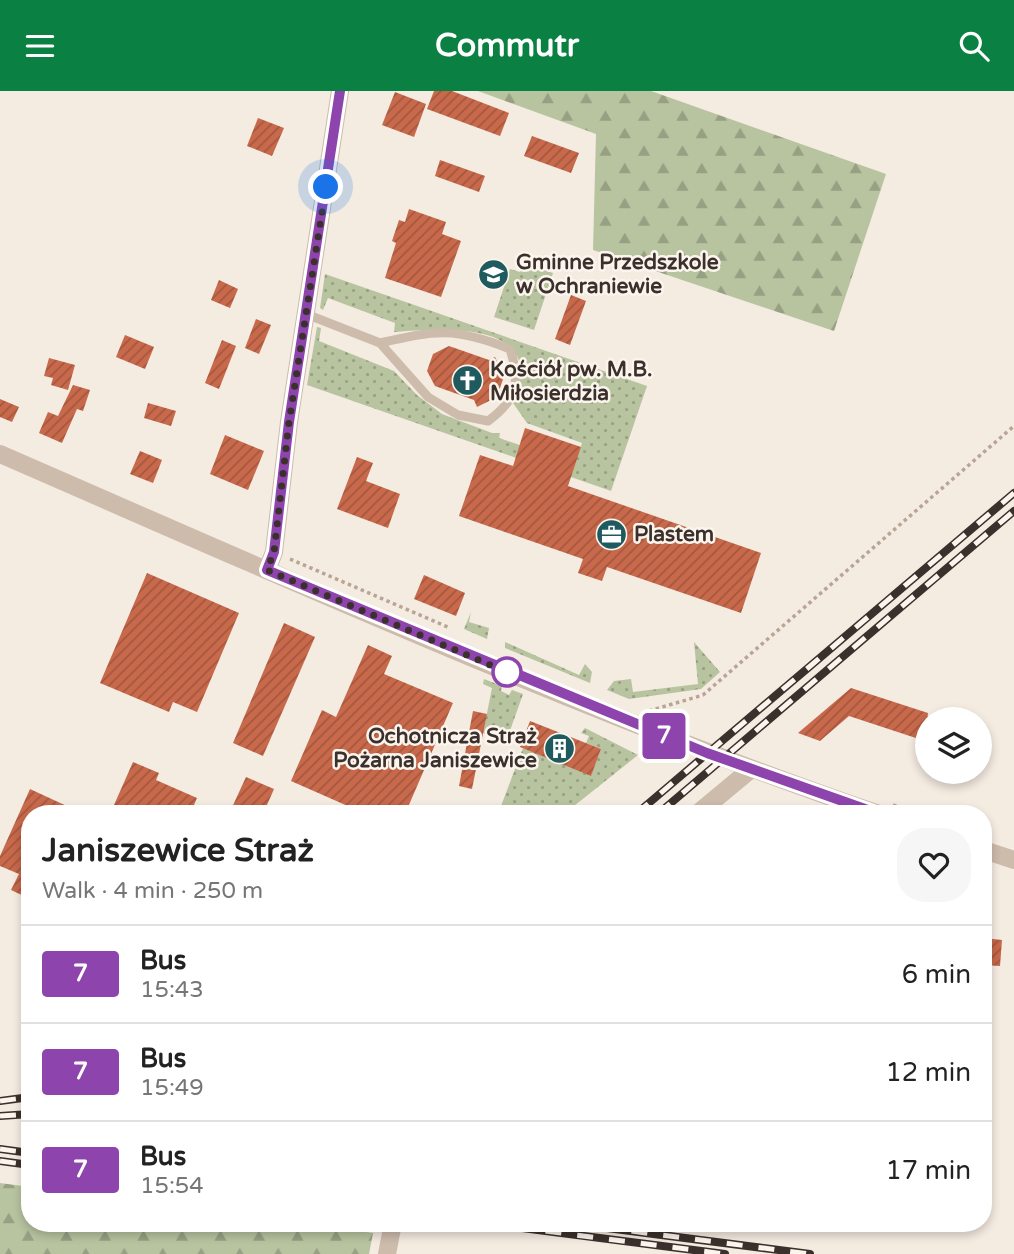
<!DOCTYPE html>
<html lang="en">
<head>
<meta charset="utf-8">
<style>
	body { margin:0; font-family:"Varela Round",sans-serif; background:#f6f6f6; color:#222; height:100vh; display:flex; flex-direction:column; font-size:26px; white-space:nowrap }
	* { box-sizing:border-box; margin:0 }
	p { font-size:23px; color:#767676 }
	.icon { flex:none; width:38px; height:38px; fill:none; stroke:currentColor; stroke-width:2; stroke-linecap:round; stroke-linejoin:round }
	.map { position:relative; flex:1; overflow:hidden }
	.panel { position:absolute; left:21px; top:714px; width:971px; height:427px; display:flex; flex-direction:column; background:#fff; border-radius:28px; box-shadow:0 4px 10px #0003 }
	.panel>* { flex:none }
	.badge { padding:0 14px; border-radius:5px; font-size:24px; line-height:46px }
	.controls { position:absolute; left:915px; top:616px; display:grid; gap:14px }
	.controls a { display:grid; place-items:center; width:77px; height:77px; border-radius:50%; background:#fff; box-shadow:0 4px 10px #0003; font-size:35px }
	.you { position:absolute; width:35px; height:35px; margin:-18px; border:5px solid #fff; border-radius:50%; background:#1a73e8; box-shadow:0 0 0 10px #1a73e833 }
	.map>.badge { position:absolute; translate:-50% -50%; box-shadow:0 0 0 4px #fff }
	.round { display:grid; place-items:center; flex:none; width:74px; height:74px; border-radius:28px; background:#f6f6f6 }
	.headline { display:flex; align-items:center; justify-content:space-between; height:119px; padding:0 21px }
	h1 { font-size:33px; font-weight:700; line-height:52px }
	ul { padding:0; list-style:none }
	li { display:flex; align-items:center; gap:21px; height:98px; padding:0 21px; border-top:2px solid #e0e0e0 }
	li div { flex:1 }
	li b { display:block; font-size:26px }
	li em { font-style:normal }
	li .badge { min-width:77px; font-weight:700; text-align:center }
	header { display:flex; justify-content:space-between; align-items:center; height:91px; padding:0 21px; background:#0b8043; color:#fff; font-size:32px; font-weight:700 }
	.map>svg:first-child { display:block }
	.grass { fill:url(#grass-dots) }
	.forest { fill:url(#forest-firs) }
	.building { fill:url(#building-hatch) }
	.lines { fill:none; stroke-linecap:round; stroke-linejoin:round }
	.path { stroke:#b9a596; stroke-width:3.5; stroke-dasharray:3.5 3.5; stroke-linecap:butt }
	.service { stroke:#cdbbac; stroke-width:9 }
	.minor { stroke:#cdbbac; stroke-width:18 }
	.tertiary { stroke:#cdbbac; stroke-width:18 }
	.rail-casing { stroke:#3b302b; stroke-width:8 }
	.rail { stroke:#fbf5ee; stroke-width:5; stroke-dasharray:16; stroke-linecap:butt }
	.line-casing { stroke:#fff; stroke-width:16 }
	.line { stroke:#8e44ad; stroke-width:10 }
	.walk { stroke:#3b302b; stroke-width:7; stroke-dasharray:0 12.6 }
	.stop-dot { fill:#fff; stroke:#8e44ad; stroke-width:3.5 }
	.labels { text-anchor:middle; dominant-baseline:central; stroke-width:5; stroke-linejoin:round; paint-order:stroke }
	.poi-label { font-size:21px; font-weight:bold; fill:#3b302b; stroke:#fbf5ee; text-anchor:start }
</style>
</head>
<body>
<header><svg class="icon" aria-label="menu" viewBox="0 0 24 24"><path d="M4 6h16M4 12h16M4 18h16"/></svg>Commutr<svg class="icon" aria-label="search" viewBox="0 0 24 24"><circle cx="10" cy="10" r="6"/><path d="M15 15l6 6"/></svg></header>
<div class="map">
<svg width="1014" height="1163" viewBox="0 0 1014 1163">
	<defs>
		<pattern id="grass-dots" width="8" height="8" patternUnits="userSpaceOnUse" patternTransform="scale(1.75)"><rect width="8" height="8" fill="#b8c4a0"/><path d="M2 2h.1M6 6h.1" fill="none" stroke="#97a083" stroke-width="1.8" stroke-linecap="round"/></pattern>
		<pattern id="forest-firs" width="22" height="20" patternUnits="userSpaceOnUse" patternTransform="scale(1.75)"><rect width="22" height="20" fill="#b8c4a0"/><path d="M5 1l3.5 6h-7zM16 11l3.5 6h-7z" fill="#97a083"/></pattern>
		<pattern id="building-hatch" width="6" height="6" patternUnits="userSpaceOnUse" patternTransform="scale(1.75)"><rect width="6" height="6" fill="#c8694b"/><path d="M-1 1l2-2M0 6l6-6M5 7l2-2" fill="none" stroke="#a4573f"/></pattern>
	</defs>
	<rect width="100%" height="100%" fill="#f4ebe1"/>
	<g class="grass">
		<polygon points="524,172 553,182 534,239 494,226 510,178 520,181"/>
		<path d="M325 183 647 295 611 400 307 294 317 236 321 237 319 250 394 280 417 304 442 323 492 342H500L499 347 575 373 582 352 527 332 513 312C550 229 445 237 394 241L395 232 328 207 323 219 320 217Z"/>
		<polygon points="471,521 469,531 489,537 487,548 464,538"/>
		<polygon points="505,551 579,584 585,573 592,581 590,592 505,557"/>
		<polygon points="694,551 720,581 701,598 629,608 607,599 614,590 631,588 633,601 698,593"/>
		<polygon points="484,588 502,595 501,600 509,604 512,599 523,603 506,651 483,642 492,597 483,593"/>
		<polygon points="585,637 638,664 564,723 498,723 523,657 591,684 601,658 586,652 589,645 581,642"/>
	</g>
	<g class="forest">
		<polygon points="478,0 651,0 886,83 834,240 593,159 596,43"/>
		<polygon points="0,1092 30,1096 30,1132 301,1132 373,1142 369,1163 0,1163"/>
	</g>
	<g class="building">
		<polygon points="434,0 452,0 509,22 500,45 427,18"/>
		<polygon points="395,1 426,13 414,46 382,34"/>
		<polygon points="258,27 284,37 272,65 247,55"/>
		<polygon points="532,45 579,62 571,82 524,65"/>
		<polygon points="440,69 485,85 479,101 435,85"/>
		<polygon points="409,118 446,131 442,143 461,150 441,206 385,187 396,152 392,150 399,129 405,131"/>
		<polygon points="219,189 238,198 230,217 211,209"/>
		<polygon points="571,204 586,210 570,254 555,248"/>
		<polygon points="256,228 271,234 259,263 245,257"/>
		<polygon points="125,244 154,256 145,278 116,266"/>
		<polygon points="222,249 236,255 219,298 205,292"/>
		<polygon points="449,255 489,269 495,266 504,285 497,306 477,316 474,309 435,295 427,280 433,263"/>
		<polygon points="49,267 75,274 68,299 51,294 53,287 44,285"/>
		<polygon points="73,294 90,299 83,320 77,318 62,352 39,342 48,321 58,325"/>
		<polygon points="0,308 19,316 12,331 0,326"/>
		<polygon points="148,312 176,320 171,335 144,327"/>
		<polygon points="525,337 581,356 568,395 761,462 741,522 607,476 602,490 578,482 583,468 459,425 480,364 513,375"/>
		<polygon points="225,344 264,360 248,399 210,383"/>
		<polygon points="140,360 162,369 153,392 130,383"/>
		<polygon points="357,366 373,372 366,390 400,403 388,437 337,418"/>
		<polygon points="147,482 239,522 197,621 173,611 169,621 100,592"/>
		<polygon points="424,484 465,502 456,525 414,508"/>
		<polygon points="284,532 315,546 263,665 233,652"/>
		<polygon points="368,554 392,565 384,583 453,612 405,723 346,723 350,716 291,690 322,619 336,626"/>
		<polygon points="851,597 928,622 925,650 849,625 820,650 798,642"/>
		<polygon points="473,620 487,623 472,698 459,695"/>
		<polygon points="530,630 601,658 591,685 520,656"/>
		<polygon points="133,671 159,682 156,689 197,707 190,723 110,723"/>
		<polygon points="246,686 274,698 263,723 229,723"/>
		<polygon points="30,698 84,723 30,723 30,808 11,799 19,783 0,775 0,765"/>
		<polygon points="984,847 1002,849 1000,875 984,874"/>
	</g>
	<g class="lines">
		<g class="path">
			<polyline points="290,468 450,537"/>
			<polyline points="649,620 703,604 1014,335"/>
			<polyline points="893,714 918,723"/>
		</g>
		<path class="service" d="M306 223 380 252 428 306 458 324 488 330C517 309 521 291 510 258 455 236 436 239 380 252"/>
		<g class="minor">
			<polyline points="697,723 750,679"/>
			<polyline points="387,1163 393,1132"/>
		</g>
		<g class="tertiary">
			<path d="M0 363C290 489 579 620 879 723"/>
			<polyline points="267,479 274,461 289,331 340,0"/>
			<polyline points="984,759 1014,769"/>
		</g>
		<defs>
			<g id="rail">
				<polyline points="636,723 1014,402"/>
				<polyline points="658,723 1014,420"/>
				<polyline points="0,1010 30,1006"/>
				<polyline points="0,1025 30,1023"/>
				<polyline points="0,1058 30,1062"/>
				<polyline points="0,1070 30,1074"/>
				<polyline points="482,1132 725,1163"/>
				<polyline points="568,1132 810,1163"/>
			</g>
		</defs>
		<use href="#rail" class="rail-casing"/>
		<use href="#rail" class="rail"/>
	</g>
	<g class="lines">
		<defs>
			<polyline id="line" points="340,0 289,331 274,461 267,479 707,662 879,723"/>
		</defs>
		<use href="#line" class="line-casing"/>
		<use href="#line" class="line"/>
		<polyline class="walk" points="326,96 289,331 274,461 267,479 507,581"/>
	</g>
	<defs>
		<symbol id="school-disc" viewBox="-11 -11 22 22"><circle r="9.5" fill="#1f5a5e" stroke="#fbf5ee"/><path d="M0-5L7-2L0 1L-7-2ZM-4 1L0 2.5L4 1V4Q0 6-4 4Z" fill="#fff"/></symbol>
		<symbol id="church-disc" viewBox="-11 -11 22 22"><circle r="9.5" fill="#1f5a5e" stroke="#fbf5ee"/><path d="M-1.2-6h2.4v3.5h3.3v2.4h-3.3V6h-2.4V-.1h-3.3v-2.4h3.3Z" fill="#fff"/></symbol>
		<symbol id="office-disc" viewBox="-11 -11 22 22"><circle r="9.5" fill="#1f5a5e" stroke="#fbf5ee"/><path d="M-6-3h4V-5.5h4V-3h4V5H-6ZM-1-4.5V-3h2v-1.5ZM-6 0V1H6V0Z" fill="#fff"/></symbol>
		<symbol id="building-disc" viewBox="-11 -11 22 22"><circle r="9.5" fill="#1f5a5e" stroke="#fbf5ee"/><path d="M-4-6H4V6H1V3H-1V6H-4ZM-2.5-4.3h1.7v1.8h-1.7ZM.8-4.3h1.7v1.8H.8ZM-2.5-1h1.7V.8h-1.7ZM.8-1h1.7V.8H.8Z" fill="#fff"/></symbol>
	</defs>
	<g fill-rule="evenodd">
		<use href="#school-disc" x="476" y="166" width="35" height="35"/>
		<use href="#church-disc" x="450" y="272" width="35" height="35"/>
		<use href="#office-disc" x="594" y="426" width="35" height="35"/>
		<use href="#building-disc" x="542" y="640" width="35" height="35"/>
	</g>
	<circle class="stop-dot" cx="507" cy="581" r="14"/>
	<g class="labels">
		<g class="poi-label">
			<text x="516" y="171">Gminne Przedszkole<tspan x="516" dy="24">w Ochraniewie</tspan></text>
			<text x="490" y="278">Kościół pw. M.B.<tspan x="490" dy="24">Miłosierdzia</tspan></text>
			<text x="634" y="443">Plastem</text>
			<text x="537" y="645" text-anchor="end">Ochotnicza Straż<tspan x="537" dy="24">Pożarna Janiszewice</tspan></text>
		</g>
	</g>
</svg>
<div class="controls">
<a><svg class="icon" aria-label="layers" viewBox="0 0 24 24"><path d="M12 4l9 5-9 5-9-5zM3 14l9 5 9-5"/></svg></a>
</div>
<div class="you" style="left:326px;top:96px"></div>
<b class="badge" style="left:664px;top:645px;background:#8e44ad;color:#fff">7</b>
<section class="panel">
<div class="headline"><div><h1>Janiszewice Straż</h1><p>Walk · 4 min · 250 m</p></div><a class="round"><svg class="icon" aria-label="heart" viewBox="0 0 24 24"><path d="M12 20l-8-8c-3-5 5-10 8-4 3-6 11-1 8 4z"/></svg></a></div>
<ul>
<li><span class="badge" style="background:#8e44ad;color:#fff">7</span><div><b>Bus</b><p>15:43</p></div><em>6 min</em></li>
<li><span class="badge" style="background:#8e44ad;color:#fff">7</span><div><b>Bus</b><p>15:49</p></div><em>12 min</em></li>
<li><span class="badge" style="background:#8e44ad;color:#fff">7</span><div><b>Bus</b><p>15:54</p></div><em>17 min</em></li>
</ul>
</section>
</div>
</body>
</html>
